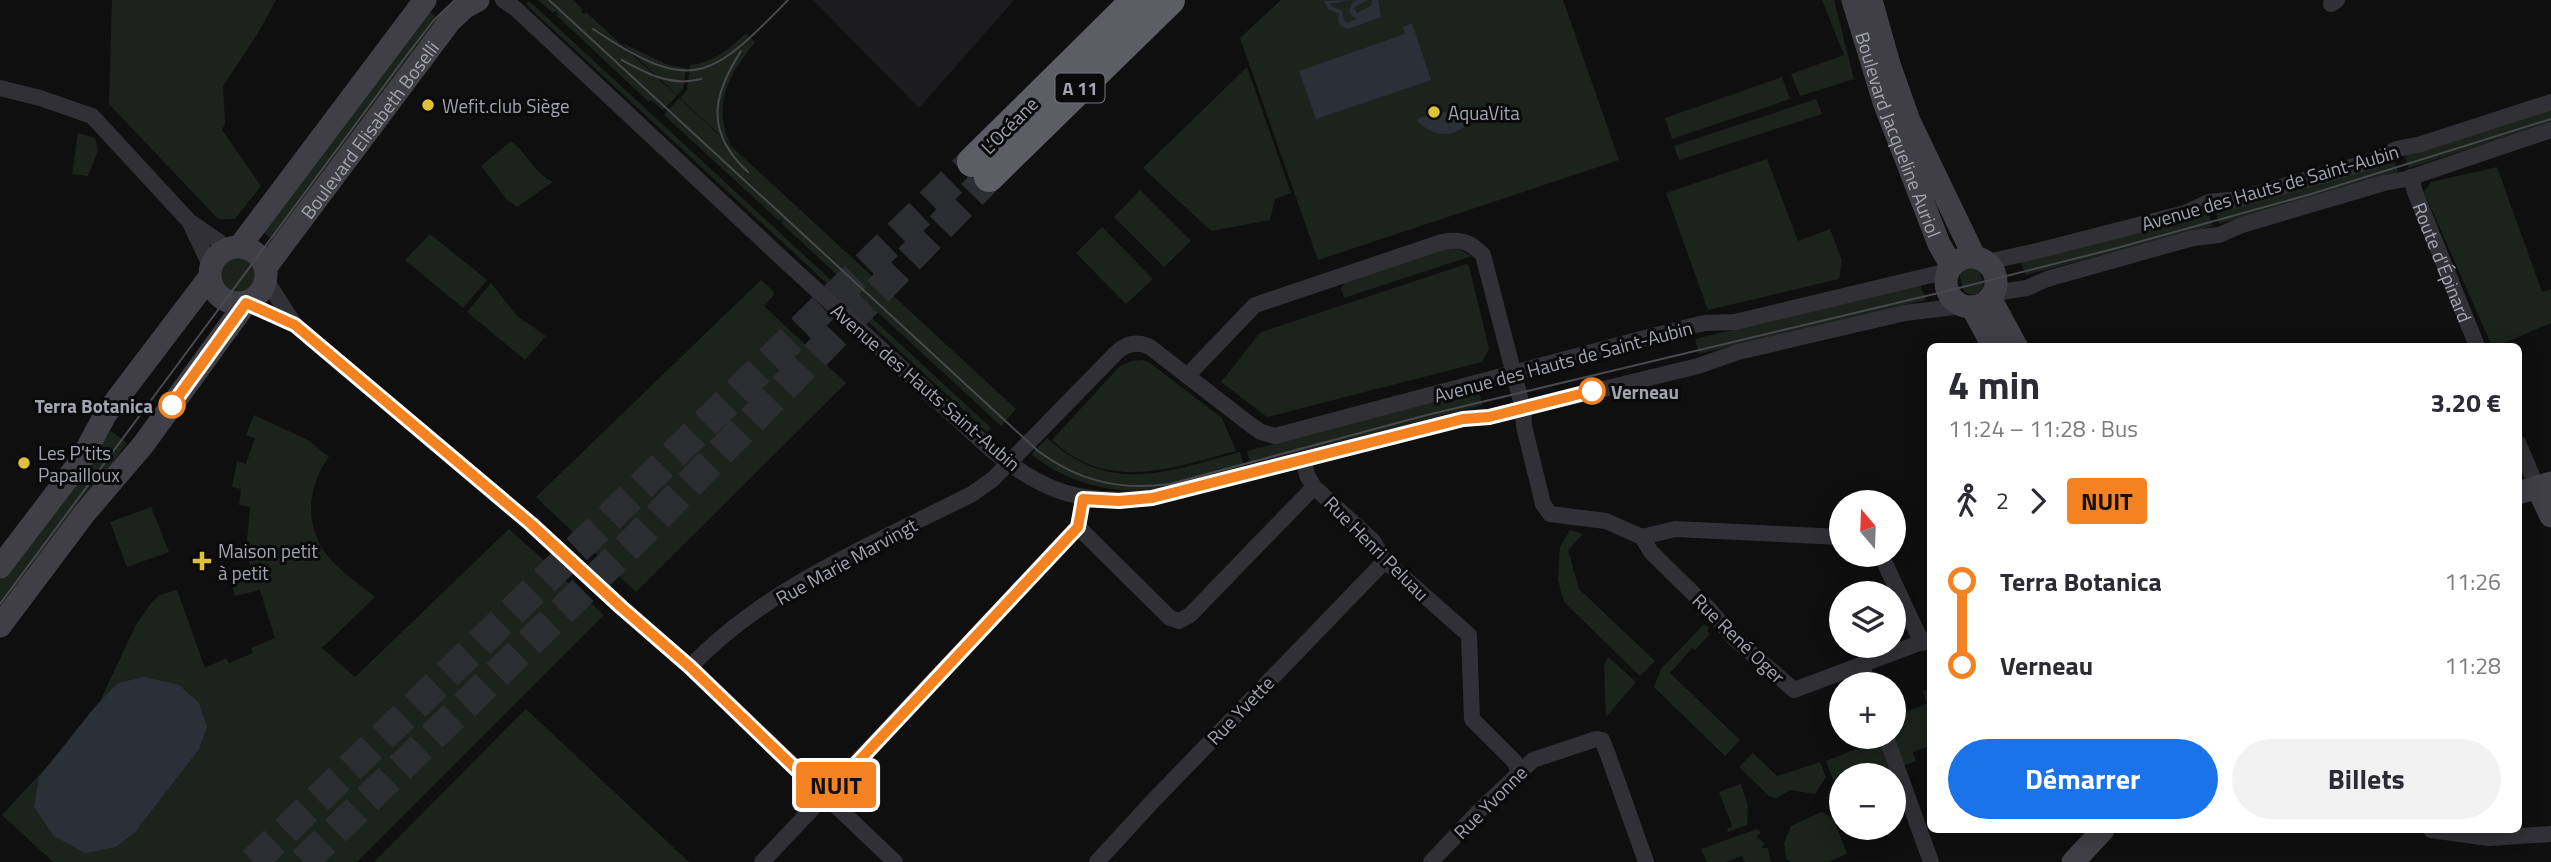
<!DOCTYPE html>
<html lang="fr">
<head>
<meta charset="utf-8">
<style>
	body { margin:0; font-family:"Titillium Web",sans-serif; background:#f2f2f3; color:#2b2b33; height:100vh; display:flex; flex-direction:column; font-size:26px; white-space:nowrap }
	* { box-sizing:border-box; margin:0 }
	p { font-size:23px; color:#7c7c81 }
	.icon { flex:none; width:38px; height:38px; fill:none; stroke:currentColor; stroke-width:2; stroke-linecap:round; stroke-linejoin:round }
	.map { position:relative; flex:1; overflow:hidden }
	.side { position:absolute; left:1927px; top:343px; width:595px; height:490px; display:flex; flex-direction:column; background:#fff; border-radius:10px; box-shadow:0 4px 18px #0003 }
	.side>* { flex:none }
	.badge { padding:0 14px; border-radius:5px; font-size:24px; line-height:46px }
	.needle { width:46px; rotate:341deg }
	.fabs { position:absolute; left:1829px; top:490px; display:grid; gap:14px }
	.fabs a { display:grid; place-items:center; width:77px; height:77px; border-radius:50%; background:#fff; box-shadow:0 4px 18px #0003; font-size:35px }
	.map>.badge { position:absolute; translate:-50% -50%; box-shadow:0 0 0 4px #fff }
	.legs { display:flex; align-items:center; gap:10px; height:77px; padding:0 21px; font-size:23px }
	.legs p { margin-inline-start:auto }
	.head { display:flex; align-items:center; justify-content:space-between; height:119px; padding:0 21px }
	h1 { font-size:38px; font-weight:700; line-height:52px }
	.action { display:flex; gap:14px; margin-top:auto; padding:14px 21px }
	.action a { flex:1; height:80px; border-radius:42px; background:#1a73e8; color:#fff; font-size:28px; font-weight:700; line-height:80px; text-align:center }
	.action a+a { background:#f2f2f3; color:#2b2b33 }
	ul { padding:0 21px; list-style:none }
	li { display:flex; align-items:center; gap:24px; height:84px; font-size:26px }
	li i { display:grid; place-items:center; width:10px; height:100%; margin:0 9px; background:currentColor }
	li i::after { content:''; width:18px; height:18px; margin:-9px; border:5px solid; border-radius:50%; background:#fff }
	li p { margin-inline-start:auto }
	li:first-child i { background:linear-gradient(#0000 50%,currentColor 0) }
	li:last-child i { background:linear-gradient(currentColor 50%,#0000 0) }
	.map>svg:first-child { display:block }
	.built { fill:#1c1b1d }
	.green { fill:#1c231d }
	.water { fill:#2a3037 }
	.lines { fill:none; stroke-linecap:round; stroke-linejoin:round }
	.highway-tunnel { stroke:#2c2d30; stroke-width:30; stroke-dasharray:30 15; stroke-linecap:butt }
	.street { stroke:#313135; stroke-width:16 }
	.secondary { stroke:#3f3f45; stroke-width:23 }
	.highway { stroke:#5d5e65; stroke-width:30 }
	.tram { stroke:#48484e; stroke-width:2 }
	.line-1-casing { stroke:#fff; stroke-width:16 }
	.line-1 { stroke:#f58220; stroke-width:10 }
	.poi-dot { fill:#dfc138; stroke:#0a0a0b; stroke-width:2.5 }
	.stop-1-dot { fill:#fff; stroke:#f58220; stroke-width:3.5 }
	.labels { text-anchor:middle; dominant-baseline:central; stroke-width:6; stroke-linejoin:round; paint-order:stroke }
	.shield { fill:#0a0a0b; stroke:#74767e; stroke-width:2 }
	.shield-label { font-size:18px; font-weight:bold; fill:#a2a4b0 }
	.poi-label { font-size:19px; fill:#a2a4b0; stroke:#0a0a0b; text-anchor:start }
	.street-label { font-size:19px; fill:#a2a4b0; stroke:#0a0a0b }
	.stop-label { font-size:19px; font-weight:bold; fill:#a2a4b0; stroke:#0a0a0b; text-anchor:start }
</style>
</head>
<body>
<div class="map">
<svg width="2551" height="862" viewBox="0 0 2551 862">
	<rect width="100%" height="100%" fill="#0f0f10"/>
	<polygon class="built" points="813,0 1014,0 919,108"/>
	<g class="green">
		<polygon points="112,0 276,0 258,33 223,86 225,123 222,130 261,186 235,219 218,219 109,104"/>
		<polygon points="538,0 573,0 583,10 581,12 584,14 586,12 677,96 663,110 651,100 649,102 556,15 558,13 555,11 553,13"/>
		<polygon points="1281,0 1563,0 1619,160 1318,260 1240,38"/>
		<polygon points="1822,0 1834,0 1854,79 1800,96 1791,74 1844,55"/>
		<polygon points="529,1 991,428 987,432 533,11 526,4"/>
		<polygon points="425,8 441,21 277,242 260,230"/>
		<path d="M746 33 755 42C729 75 711 104 731 145L680 98 687 90 690 65C713 63 731 48 746 33Z"/>
		<polygon points="622,43 668,65 686,68 683,89 677,95"/>
		<polygon points="1247,67 1291,193 1275,199 1270,220 1211,231 1143,168"/>
		<polygon points="1782,77 1790,99 1672,139 1665,118"/>
		<polygon points="679,98 1016,409 1001,426 781,223 783,221 780,219 778,220 664,115"/>
		<polygon points="1816,99 1822,114 1679,160 1674,146"/>
		<polygon points="2551,106 2551,123 2409,168 2404,153"/>
		<polygon points="78,133 95,138 98,150 88,176 72,174"/>
		<path d="M511 141C528 154 534 173 553 182L517 207 507 200 481 166Z"/>
		<polygon points="2393,156 2398,172 2219,224 2215,209"/>
		<polygon points="1767,159 1798,241 1830,229 1842,261 1839,279 1708,310 1666,193"/>
		<polygon points="2497,167 2542,292 2551,289 2551,323 2502,344 2491,344 2424,192 2431,182"/>
		<polygon points="1140,190 1191,241 1164,267 1114,217"/>
		<polygon points="2208,211 2213,226 2026,275 2020,261"/>
		<polygon points="1102,227 1153,279 1126,304 1076,253"/>
		<polygon points="430,234 487,280 463,308 405,260"/>
		<polygon points="1445,248 1458,249 1472,256 1344,298 1341,288 1346,281"/>
		<circle cx="238" cy="276" r="18"/>
		<polygon points="1466,264 1469,266 1489,349 1482,362 1267,417 1221,382 1259,334 1264,331"/>
		<polygon points="1968,266 1979,269 1984,287 1975,296 1964,292 1959,274"/>
		<polygon points="761,280 773,291 774,295 764,306 846,383 636,592 536,497"/>
		<polygon points="491,283 517,316 546,336 525,360 467,312"/>
		<polygon points="1920,285 1926,300 1699,354 1695,339"/>
		<path d="M1143 360 1150 363 1222 418 1236 451C1171 468 1108 493 1052 440L1120 366 1132 361Z"/>
		<polygon points="1479,390 1482,405 1251,466 1247,451"/>
		<path d="M254 415 308 440 329 457C305 489 304 532 333 562 346 575 361 586 375 597L322 648 355 677 509 529 604 615 357 862H53L2 815 55 758 99 703 136 625 149 606 159 595 177 590 205 668 226 658 229 663 253 653 251 648 275 638 260 590 235 596 232 583 251 577 247 541 250 507 239 505 241 489 232 487 237 461 246 464 255 438 246 435Z"/>
		<polygon points="111,431 127,443 0,614 0,580"/>
		<path d="M1047 438C1111 496 1166 472 1240 452L1244 468C1215 475 1184 486 1154 490 1111 495 1064 481 1031 454Z"/>
		<polygon points="151,507 169,552 127,567 110,522"/>
		<polygon points="1570,530 1583,534 1568,550 1579,589 1655,661 1640,676 1564,602 1558,580 1560,547"/>
		<polygon points="1704,624 1709,628 1707,631 1710,634 1695,650 1692,648 1670,673 1740,740 1725,756 1654,687 1661,669"/>
		<polygon points="1608,657 1636,682 1606,717 1604,665"/>
		<polygon points="1928,690 1930,696 1930,746 1913,752 1916,761 1903,766 1894,737 1894,716 1927,704 1923,691"/>
		<polygon points="526,709 689,862 374,862"/>
		<polygon points="1879,740 1890,772 1880,775 1841,775 1841,789 1837,790 1826,761"/>
		<polygon points="1753,753 1777,776 1820,762 1826,777 1815,794 1790,790 1777,798 1769,796 1739,767"/>
		<polygon points="1741,784 1748,806 1747,825 1728,832 1727,829 1732,826 1719,792"/>
		<polygon points="1821,812 1833,818 1847,854 1828,862 1791,862 1786,859 1784,843 1791,826"/>
		<polygon points="1757,829 1761,833 1756,836 1764,843 1762,848 1768,848 1770,860 1772,862 1745,862 1742,856 1726,862 1707,862 1701,849"/>
	</g>
	<g class="water">
		<polygon points="1352,0 1329,4 1332,7 1342,10 1344,20 1347,23 1357,19 1349,13 1352,3 1357,0 1367,0 1354,8 1357,13 1371,6 1373,0 1378,0 1381,17 1348,29 1341,26 1338,22 1339,14 1328,9 1324,1"/>
		<polygon points="1412,23 1431,80 1316,119 1299,71 1405,34 1403,27"/>
		<path d="M1466 108 1470 109 1471 120C1456 139 1434 138 1417 121L1421 117Z"/>
		<polygon points="144,677 179,685 199,703 207,727 199,749 135,832 116,847 85,853 54,836 34,807 39,777 94,708 118,683"/>
	</g>
	<g class="lines">
		<g class="highway-tunnel">
			<polyline points="253,862 604,523 972,162"/>
			<polyline points="303,862 629,546 989,177"/>
		</g>
		<g class="street">
			<path d="M503 0 516 9 786 262 987 446C1043 493 1080 505 1152 498L1463 419 1489 417 1698 366 1738 352 1905 313 1962 306"/>
			<polyline points="2331,4 2337,0"/>
			<polyline points="0,88 40,98 92,116 189,221 228,248"/>
			<path id="s1" d="M2411 177 2415 192 2477 346"/>
			<polyline points="190,223 210,265"/>
			<polyline points="1987,262 2037,251 2185,213 2209,202 2238,199 2372,161 2397,149 2421,144 2551,102"/>
			<polyline points="266,280 295,325"/>
			<polyline points="1994,293 2027,288 2047,279 2193,238 2219,235 2242,225 2384,183 2406,179 2551,130"/>
			<polyline points="246,303 295,325 531,524 621,607 690,667 895,862"/>
			<path d="M1187 376 1255 305 1442 242C1460 239 1470 241 1483 255L1523 409 1524 426 1543 504 1550 514 1606 521 1642 537 1651 552 1709 609 1734 638 1794 690 1930 639"/>
			<polyline points="2518,443 2537,487"/>
			<polyline points="1304,461 1307,475 1314,487 1373,541 1385,561 1469,635 1472,719 1515,762 1519,774"/>
			<polyline points="1078,527 1170,618 1179,621 1190,615 1314,487"/>
			<polyline points="1642,537 1675,529 1841,537"/>
			<polyline points="1881,555 1922,643"/>
			<polyline points="1862,666 1868,684"/>
			<path d="M690 667C766 587 875 543 972 494L993 479 1116 353C1126 343 1137 341 1150 347L1252 426 1261 432 1275 436 1641 339 1704 323 1735 322 1948 271"/>
			<polyline points="1886,737 1931,862"/>
			<polyline points="2431,830 2489,838 2551,834"/>
			<polyline points="762,862 1078,527 1083,499"/>
			<polyline points="1097,862 1152,802 1385,561"/>
			<polyline points="1431,862 1478,812 1533,760 1596,739 1602,740 1608,755 1646,862"/>
		</g>
		<g class="secondary">
			<path id="s2" d="M1853 0 1884 102 1939 244 1951 265"/>
			<polyline points="1871,0 1889,64 1909,121 1974,256"/>
			<polyline points="240,246 425,0"/>
			<circle cx="238" cy="275" r="28"/>
			<circle cx="1971" cy="282" r="25"/>
			<path id="s3" d="M266 267 450 21 465 7 478 0"/>
			<polyline points="1990,298 2016,346"/>
			<polyline points="1972,307 1993,346"/>
			<polyline points="2537,487 2551,516"/>
			<polyline points="2518,493 2551,483"/>
			<polyline points="0,567 80,462 105,415 209,278"/>
			<polyline points="0,626 84,514 143,445 246,303"/>
			<polyline points="2073,862 2103,830"/>
		</g>
		<g class="highway">
			<polyline points="972,162 1136,0"/>
			<polyline points="989,177 1170,0"/>
		</g>
		<g class="tram">
			<path d="M549 0 1038 451C1078 481 1120 491 1170 484L1427 415 1947 291 2117 248 2308 195 2551 119"/>
			<path d="M593 29C692 95 710 80 788 0"/>
			<path d="M741 51C712 96 705 132 748 172"/>
			<path d="M622 60C648 74 671 87 701 79"/>
			<polyline points="0,604 404,59 433,21 455,0"/>
		</g>
	</g>
	<g class="lines">
		<defs>
			<polyline id="line-1" points="172,405 246,303 295,325 531,524 621,607 690,667 825,797 1078,527 1083,499 1119,501 1152,498 1463,419 1489,417 1592,391"/>
		</defs>
		<use href="#line-1" class="line-1-casing"/>
		<use href="#line-1" class="line-1"/>
	</g>
	<g class="poi-dot">
		<circle cx="428" cy="105" r="7"/>
		<circle cx="1434" cy="112" r="7"/>
		<circle cx="24" cy="463" r="7"/>
		<path d="M198.5 550.5h7v7h7v7h-7v7h-7v-7h-7v-7h7z"/>
	</g>
	<g class="stop-1-dot">
		<circle cx="1592" cy="391" r="12"/>
		<circle cx="172" cy="405" r="12"/>
	</g>
	<g class="labels">
		<rect class="shield" x="1055.5" y="73.5" width="49" height="29" rx="5"/>
		<g class="shield-label">
			<text x="1080" y="88">A 11</text>
		</g>
		<g class="poi-label">
			<text x="442" y="105">Wefit.club Siège</text>
			<text x="1448" y="112">AquaVita</text>
			<text x="38" y="452">Les P'tits<tspan x="38" dy="22">Papailloux</tspan></text>
			<text x="218" y="550">Maison petit<tspan x="218" dy="22">à petit</tspan></text>
		</g>
		<g class="street-label">
			<text transform="translate(1009 125) rotate(-45)">L’Océane</text>
			<text stroke="none"><textPath href="#s3" startOffset="172">Boulevard Elisabeth Boselli</textPath></text>
			<text stroke="none"><textPath href="#s2" startOffset="142">Boulevard Jacqueline Auriol</textPath></text>
			<text transform="translate(2270 187) rotate(-16)">Avenue des Hauts de Saint-Aubin</text>
			<text stroke="none"><textPath href="#s1" startOffset="91">Route d'Épinard</textPath></text>
			<text transform="translate(1563 361) rotate(-15)">Avenue des Hauts de Saint-Aubin</text>
			<text transform="translate(926 387) rotate(41)">Avenue des Hauts Saint-Aubin</text>
			<text transform="translate(1377 548) rotate(45)">Rue Henri Peluau</text>
			<text transform="translate(846 561) rotate(-29)">Rue Marie Marvingt</text>
			<text transform="translate(1739 638) rotate(44)">Rue René Oger</text>
			<text transform="translate(1240 710) rotate(-46)">Rue Yvette</text>
			<text transform="translate(1490 802) rotate(-45)">Rue Yvonne</text>
		</g>
		<g class="stop-label">
			<text x="1611" y="391">Verneau</text>
			<text x="153" y="405" text-anchor="end">Terra Botanica</text>
		</g>
	</g>
</svg>
<div class="fabs">
<a><svg class="needle" viewBox="-14 -14 28 28"><path d="M0-13l5 13h-10z" fill="#e53935"/><path d="M0 13l5-13h-10z" fill="#7c7c81"/></svg></a>
<a><svg class="icon" aria-label="layers" viewBox="0 0 24 24"><path d="M12 4l9 5-9 5-9-5zM3 14l9 5 9-5"/></svg></a>
<a>+</a>
<a>−</a>
</div>
<b class="badge" style="left:836px;top:785px;background:#f58220;color:#111">NUIT</b>
<section class="side">
<div class="head"><div><h1>4 min</h1><p>11:24 – 11:28 · Bus</p></div><b>3.20 €</b></div>
<div class="legs"><svg class="icon" aria-label="walk" viewBox="0 0 24 24"><circle cx="13" cy="4" r="2"/><path d="M13 8l-2 6 4 7M11 14l-3 7M7 12l3-4h3l4 4"/></svg>2<svg class="icon" aria-label="forward" viewBox="0 0 24 24"><path d="M9 5l7 7-7 7"/></svg><b class="badge" style="background:#f58220;color:#111">NUIT</b></div>
<ul>
<li><i style="color:#f58220"></i><b>Terra Botanica</b><p>11:26</p></li>
<li><i style="color:#f58220"></i><b>Verneau</b><p>11:28</p></li>
</ul>
<div class="action"><a>Démarrer</a><a>Billets</a></div>
</section>
</div>
</body>
</html>
